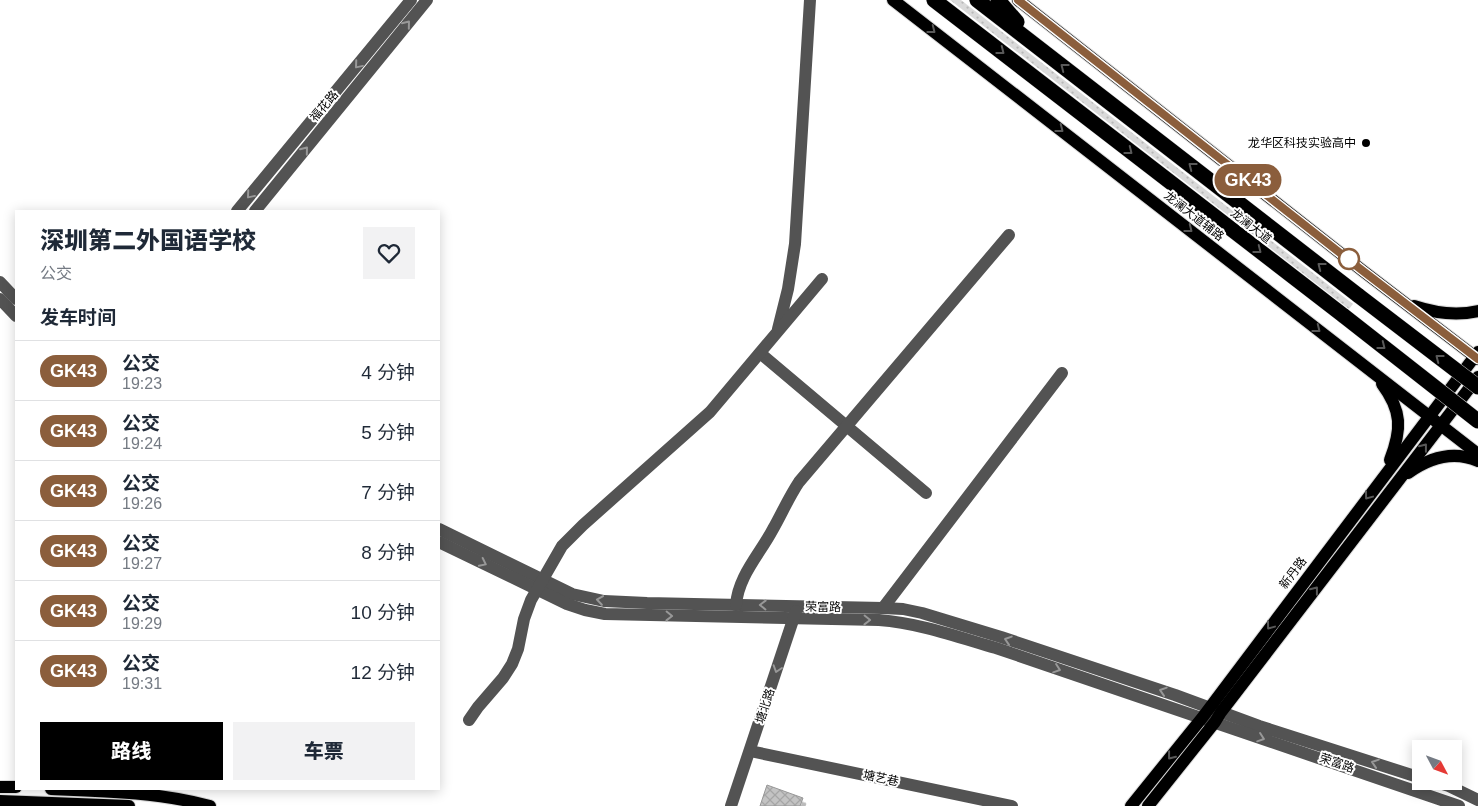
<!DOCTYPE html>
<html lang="zh">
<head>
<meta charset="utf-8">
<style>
	body { margin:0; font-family:Helvetica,"Noto Sans SC",sans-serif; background:#f2f2f3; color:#1f2937; height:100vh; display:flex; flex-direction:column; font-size:19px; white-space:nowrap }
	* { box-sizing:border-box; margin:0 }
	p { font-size:16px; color:#747a83 }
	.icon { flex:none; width:28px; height:28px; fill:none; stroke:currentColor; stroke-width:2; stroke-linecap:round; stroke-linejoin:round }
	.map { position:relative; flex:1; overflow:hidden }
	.sheet { position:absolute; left:15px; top:210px; width:425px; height:580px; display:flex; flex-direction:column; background:#fff; border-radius:0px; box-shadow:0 2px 12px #0003 }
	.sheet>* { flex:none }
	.badge { padding:0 10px; border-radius:16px; font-size:18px; line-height:32px }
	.needle { width:32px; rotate:131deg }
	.fabs { position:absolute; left:1412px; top:740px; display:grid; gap:10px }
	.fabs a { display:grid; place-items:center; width:50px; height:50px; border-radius:0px; background:#fff; box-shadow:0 2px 12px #0003; font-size:25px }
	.map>.badge { position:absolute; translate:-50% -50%; box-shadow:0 0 0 2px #fff }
	h2 { padding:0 25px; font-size:19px; line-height:45px }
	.round { display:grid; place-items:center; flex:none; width:52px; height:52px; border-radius:0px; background:#f2f2f3 }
	.headline { display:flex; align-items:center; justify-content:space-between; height:85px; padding:0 25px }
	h1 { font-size:24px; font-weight:800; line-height:38px }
	.cta { display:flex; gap:10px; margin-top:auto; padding:10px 25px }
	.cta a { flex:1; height:58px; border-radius:0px; background:#000; color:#fff; font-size:20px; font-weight:800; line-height:58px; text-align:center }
	.cta a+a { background:#f2f2f3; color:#1f2937 }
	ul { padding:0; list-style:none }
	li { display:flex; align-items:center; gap:15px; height:60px; padding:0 25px; border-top:1px solid #e0e1e3 }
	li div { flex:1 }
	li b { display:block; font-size:19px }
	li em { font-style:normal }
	li .badge { min-width:55px; font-weight:700; text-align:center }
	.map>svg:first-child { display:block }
	.grass { fill:url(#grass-dots) }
	.building { fill:url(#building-cross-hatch); stroke:#979797; filter:url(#shadow) }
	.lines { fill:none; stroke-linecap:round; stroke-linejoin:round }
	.major-casing { stroke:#dbdbdb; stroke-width:14 }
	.highway-casing { stroke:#dbdbdb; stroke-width:16 }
	.minor { stroke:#535353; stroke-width:12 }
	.major { stroke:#000; stroke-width:12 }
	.highway { stroke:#000; stroke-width:15 }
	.highway-bridge-casing { stroke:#dbdbdb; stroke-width:16; stroke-linecap:butt }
	.highway-bridge { stroke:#000; stroke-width:15 }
	.oneway { stroke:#989898 }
	.oneway2 { stroke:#595959 }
	.line-casing { stroke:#fff; stroke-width:11 }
	.line { stroke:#8b5e3c; stroke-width:8 }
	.poi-dot { fill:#000; stroke:#fff; stroke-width:2 }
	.stop-dot { fill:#fff; stroke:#8b5e3c; stroke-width:2.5 }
	.labels { text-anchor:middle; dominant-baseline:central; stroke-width:4; stroke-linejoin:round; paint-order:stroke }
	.street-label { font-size:12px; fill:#000; stroke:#fff }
	.poi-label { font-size:12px; fill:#000; stroke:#fff; text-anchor:end }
</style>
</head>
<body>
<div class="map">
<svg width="1478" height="806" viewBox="0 0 1478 806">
	<defs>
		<pattern id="grass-dots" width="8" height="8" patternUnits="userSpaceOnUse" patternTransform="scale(1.25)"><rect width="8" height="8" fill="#dadada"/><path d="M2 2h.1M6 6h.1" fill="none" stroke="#b9b9b9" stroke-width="1.8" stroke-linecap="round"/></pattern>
		<pattern id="building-cross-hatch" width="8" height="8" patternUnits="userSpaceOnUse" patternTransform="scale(1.25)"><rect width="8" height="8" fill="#c3c3c3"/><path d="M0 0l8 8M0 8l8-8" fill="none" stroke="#a6a6a6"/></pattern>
		<filter id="shadow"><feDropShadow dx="3" dy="5.5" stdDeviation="0" flood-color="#0004"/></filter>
	</defs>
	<rect width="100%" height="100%" fill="#fff"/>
	<polygon class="grass" points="950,0 961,0 1353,304 1349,309"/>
	<polygon class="building" points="767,785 803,798 800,806 760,806"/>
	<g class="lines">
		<defs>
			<g id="major">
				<polyline points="893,0 1478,454"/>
				<polyline points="1018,0 1363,271 1478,359"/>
				<path d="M1414 306C1435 313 1456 316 1478 311"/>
				<path d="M1382 384C1402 411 1402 429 1390 460"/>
				<path d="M1408 473C1429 458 1453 450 1478 461"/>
				<polyline points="0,787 16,787"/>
				<path d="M51 789C105 791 157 792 210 806"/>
				<polyline points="0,801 129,806"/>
				<polyline points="1131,806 1202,718 1478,352"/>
				<polyline points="1148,806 1215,722 1221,712 1478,377"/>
			</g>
			<g id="highway">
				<polyline points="934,0 1344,316"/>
				<polyline points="977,0 1359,296"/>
				<polyline points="998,0 1017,22"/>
			</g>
		</defs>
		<use href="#major" class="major-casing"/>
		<use href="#highway" class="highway-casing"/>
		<g class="minor">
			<polyline points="237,211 411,0"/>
			<polyline points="255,211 427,0"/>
			<polyline points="0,282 16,299"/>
			<polyline points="0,299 16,316"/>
			<polyline points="778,329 788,289 795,244 810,0"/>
			<polyline points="760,353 926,493"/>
			<polyline points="439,529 572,594 604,601 647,603 883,608 903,609 922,613 1001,637 1175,695 1259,726 1421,778"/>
			<path d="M439 542 567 604 585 610 605 614 879 620C919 623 958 637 996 648L1459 806"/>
			<path d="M736 605C738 576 760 554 773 529 782 513 789 497 799 482L1009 235"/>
			<polyline points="883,608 1062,373"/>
			<polyline points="469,720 478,707 503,678 512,664 518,649 524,619 531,600 562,546 583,525 710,412 822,279"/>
			<polyline points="750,751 1012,806"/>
			<polyline points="1433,781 1449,786 1478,800"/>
			<polyline points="731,806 796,611"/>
		</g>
		<use href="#major" class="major"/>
		<use href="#highway" class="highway"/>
		<defs>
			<g id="highway-bridge">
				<polyline points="1359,296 1478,387"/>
				<polyline points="1344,316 1478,421"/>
			</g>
		</defs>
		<use href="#highway-bridge" class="highway-bridge-casing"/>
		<use href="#highway-bridge" class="highway-bridge"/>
	</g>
	<defs><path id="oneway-chevron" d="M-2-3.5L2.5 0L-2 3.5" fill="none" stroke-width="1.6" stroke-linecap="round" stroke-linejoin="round" transform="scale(1.25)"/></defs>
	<g class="oneway">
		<use href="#oneway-chevron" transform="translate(407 24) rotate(-51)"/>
		<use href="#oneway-chevron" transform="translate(358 65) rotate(130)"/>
		<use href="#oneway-chevron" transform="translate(305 150) rotate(-51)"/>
		<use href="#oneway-chevron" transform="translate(250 195) rotate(130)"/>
		<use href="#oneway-chevron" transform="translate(483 563) rotate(26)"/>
		<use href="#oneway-chevron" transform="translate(600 600) rotate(-172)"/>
		<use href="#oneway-chevron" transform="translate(763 605) rotate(-179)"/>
		<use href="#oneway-chevron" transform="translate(669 616) rotate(1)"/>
		<use href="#oneway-chevron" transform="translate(867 620) rotate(1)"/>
		<use href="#oneway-chevron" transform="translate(1008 640) rotate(-162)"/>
		<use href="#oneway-chevron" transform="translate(777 669) rotate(108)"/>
		<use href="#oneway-chevron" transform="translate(1057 669) rotate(19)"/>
		<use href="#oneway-chevron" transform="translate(1163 691) rotate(-162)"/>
		<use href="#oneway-chevron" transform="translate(1261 738) rotate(19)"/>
		<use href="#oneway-chevron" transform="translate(1375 763) rotate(-162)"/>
	</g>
	<g class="oneway2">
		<use href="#oneway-chevron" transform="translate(932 30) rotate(38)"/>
		<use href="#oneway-chevron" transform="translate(1001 51) rotate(38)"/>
		<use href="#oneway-chevron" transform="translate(1064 67) rotate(-142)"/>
		<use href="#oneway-chevron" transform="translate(1060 129) rotate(38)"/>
		<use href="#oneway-chevron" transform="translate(1129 151) rotate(38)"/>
		<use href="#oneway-chevron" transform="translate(1192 166) rotate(-142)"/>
		<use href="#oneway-chevron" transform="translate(1189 229) rotate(38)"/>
		<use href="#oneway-chevron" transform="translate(1258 250) rotate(38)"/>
		<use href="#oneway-chevron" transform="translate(1321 266) rotate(-142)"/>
		<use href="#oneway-chevron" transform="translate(1317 329) rotate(38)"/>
		<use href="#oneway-chevron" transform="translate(1382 346) rotate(38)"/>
		<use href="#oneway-chevron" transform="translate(1439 358) rotate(-142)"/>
		<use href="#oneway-chevron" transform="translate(1424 447) rotate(-52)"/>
		<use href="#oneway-chevron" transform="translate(1368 496) rotate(127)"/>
		<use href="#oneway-chevron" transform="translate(1315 590) rotate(-52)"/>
		<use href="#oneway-chevron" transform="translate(1270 626) rotate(127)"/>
		<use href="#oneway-chevron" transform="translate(1171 756) rotate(128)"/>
	</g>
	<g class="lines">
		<defs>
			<polyline id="line" points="1018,0 1363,271 1478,359"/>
		</defs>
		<use href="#line" class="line-casing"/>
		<use href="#line" class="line"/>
	</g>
	<circle class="poi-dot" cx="1366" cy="143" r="5"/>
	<circle class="stop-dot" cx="1349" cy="259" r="10"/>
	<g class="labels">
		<g class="street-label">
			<text transform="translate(324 106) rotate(-50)">福花路</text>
			<text transform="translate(1194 216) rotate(38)">龙澜大道辅路</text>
			<text transform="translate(1251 226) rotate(38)">龙澜大道</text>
			<text transform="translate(1293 573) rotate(-53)">新丹路</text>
			<text transform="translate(823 607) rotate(1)">荣富路</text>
			<text transform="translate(765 706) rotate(-72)">塘北路</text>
			<text transform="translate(1337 763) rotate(19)">荣富路</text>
			<text transform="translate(881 778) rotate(12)">塘艺巷</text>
		</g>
		<g class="poi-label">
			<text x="1356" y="143">龙华区科技实验高中</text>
		</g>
	</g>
</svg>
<div class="fabs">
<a><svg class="needle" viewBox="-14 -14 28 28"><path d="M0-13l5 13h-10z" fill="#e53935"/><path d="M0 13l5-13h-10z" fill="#747a83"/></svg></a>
</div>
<b class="badge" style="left:1248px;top:180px;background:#8b5e3c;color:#fff">GK43</b>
<section class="sheet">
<div class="headline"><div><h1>深圳第二外国语学校</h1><p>公交</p></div><a class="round"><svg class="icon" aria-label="heart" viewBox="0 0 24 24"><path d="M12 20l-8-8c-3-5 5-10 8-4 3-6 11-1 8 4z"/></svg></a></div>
<h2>发车时间</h2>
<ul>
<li><span class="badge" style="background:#8b5e3c;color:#fff">GK43</span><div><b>公交</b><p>19:23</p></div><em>4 分钟</em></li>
<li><span class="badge" style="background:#8b5e3c;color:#fff">GK43</span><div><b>公交</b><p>19:24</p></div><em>5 分钟</em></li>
<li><span class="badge" style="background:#8b5e3c;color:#fff">GK43</span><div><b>公交</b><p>19:26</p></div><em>7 分钟</em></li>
<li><span class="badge" style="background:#8b5e3c;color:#fff">GK43</span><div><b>公交</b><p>19:27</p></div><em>8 分钟</em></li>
<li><span class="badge" style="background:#8b5e3c;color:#fff">GK43</span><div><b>公交</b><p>19:29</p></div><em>10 分钟</em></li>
<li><span class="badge" style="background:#8b5e3c;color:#fff">GK43</span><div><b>公交</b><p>19:31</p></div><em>12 分钟</em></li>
</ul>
<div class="cta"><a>路线</a><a>车票</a></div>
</section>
</div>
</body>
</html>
